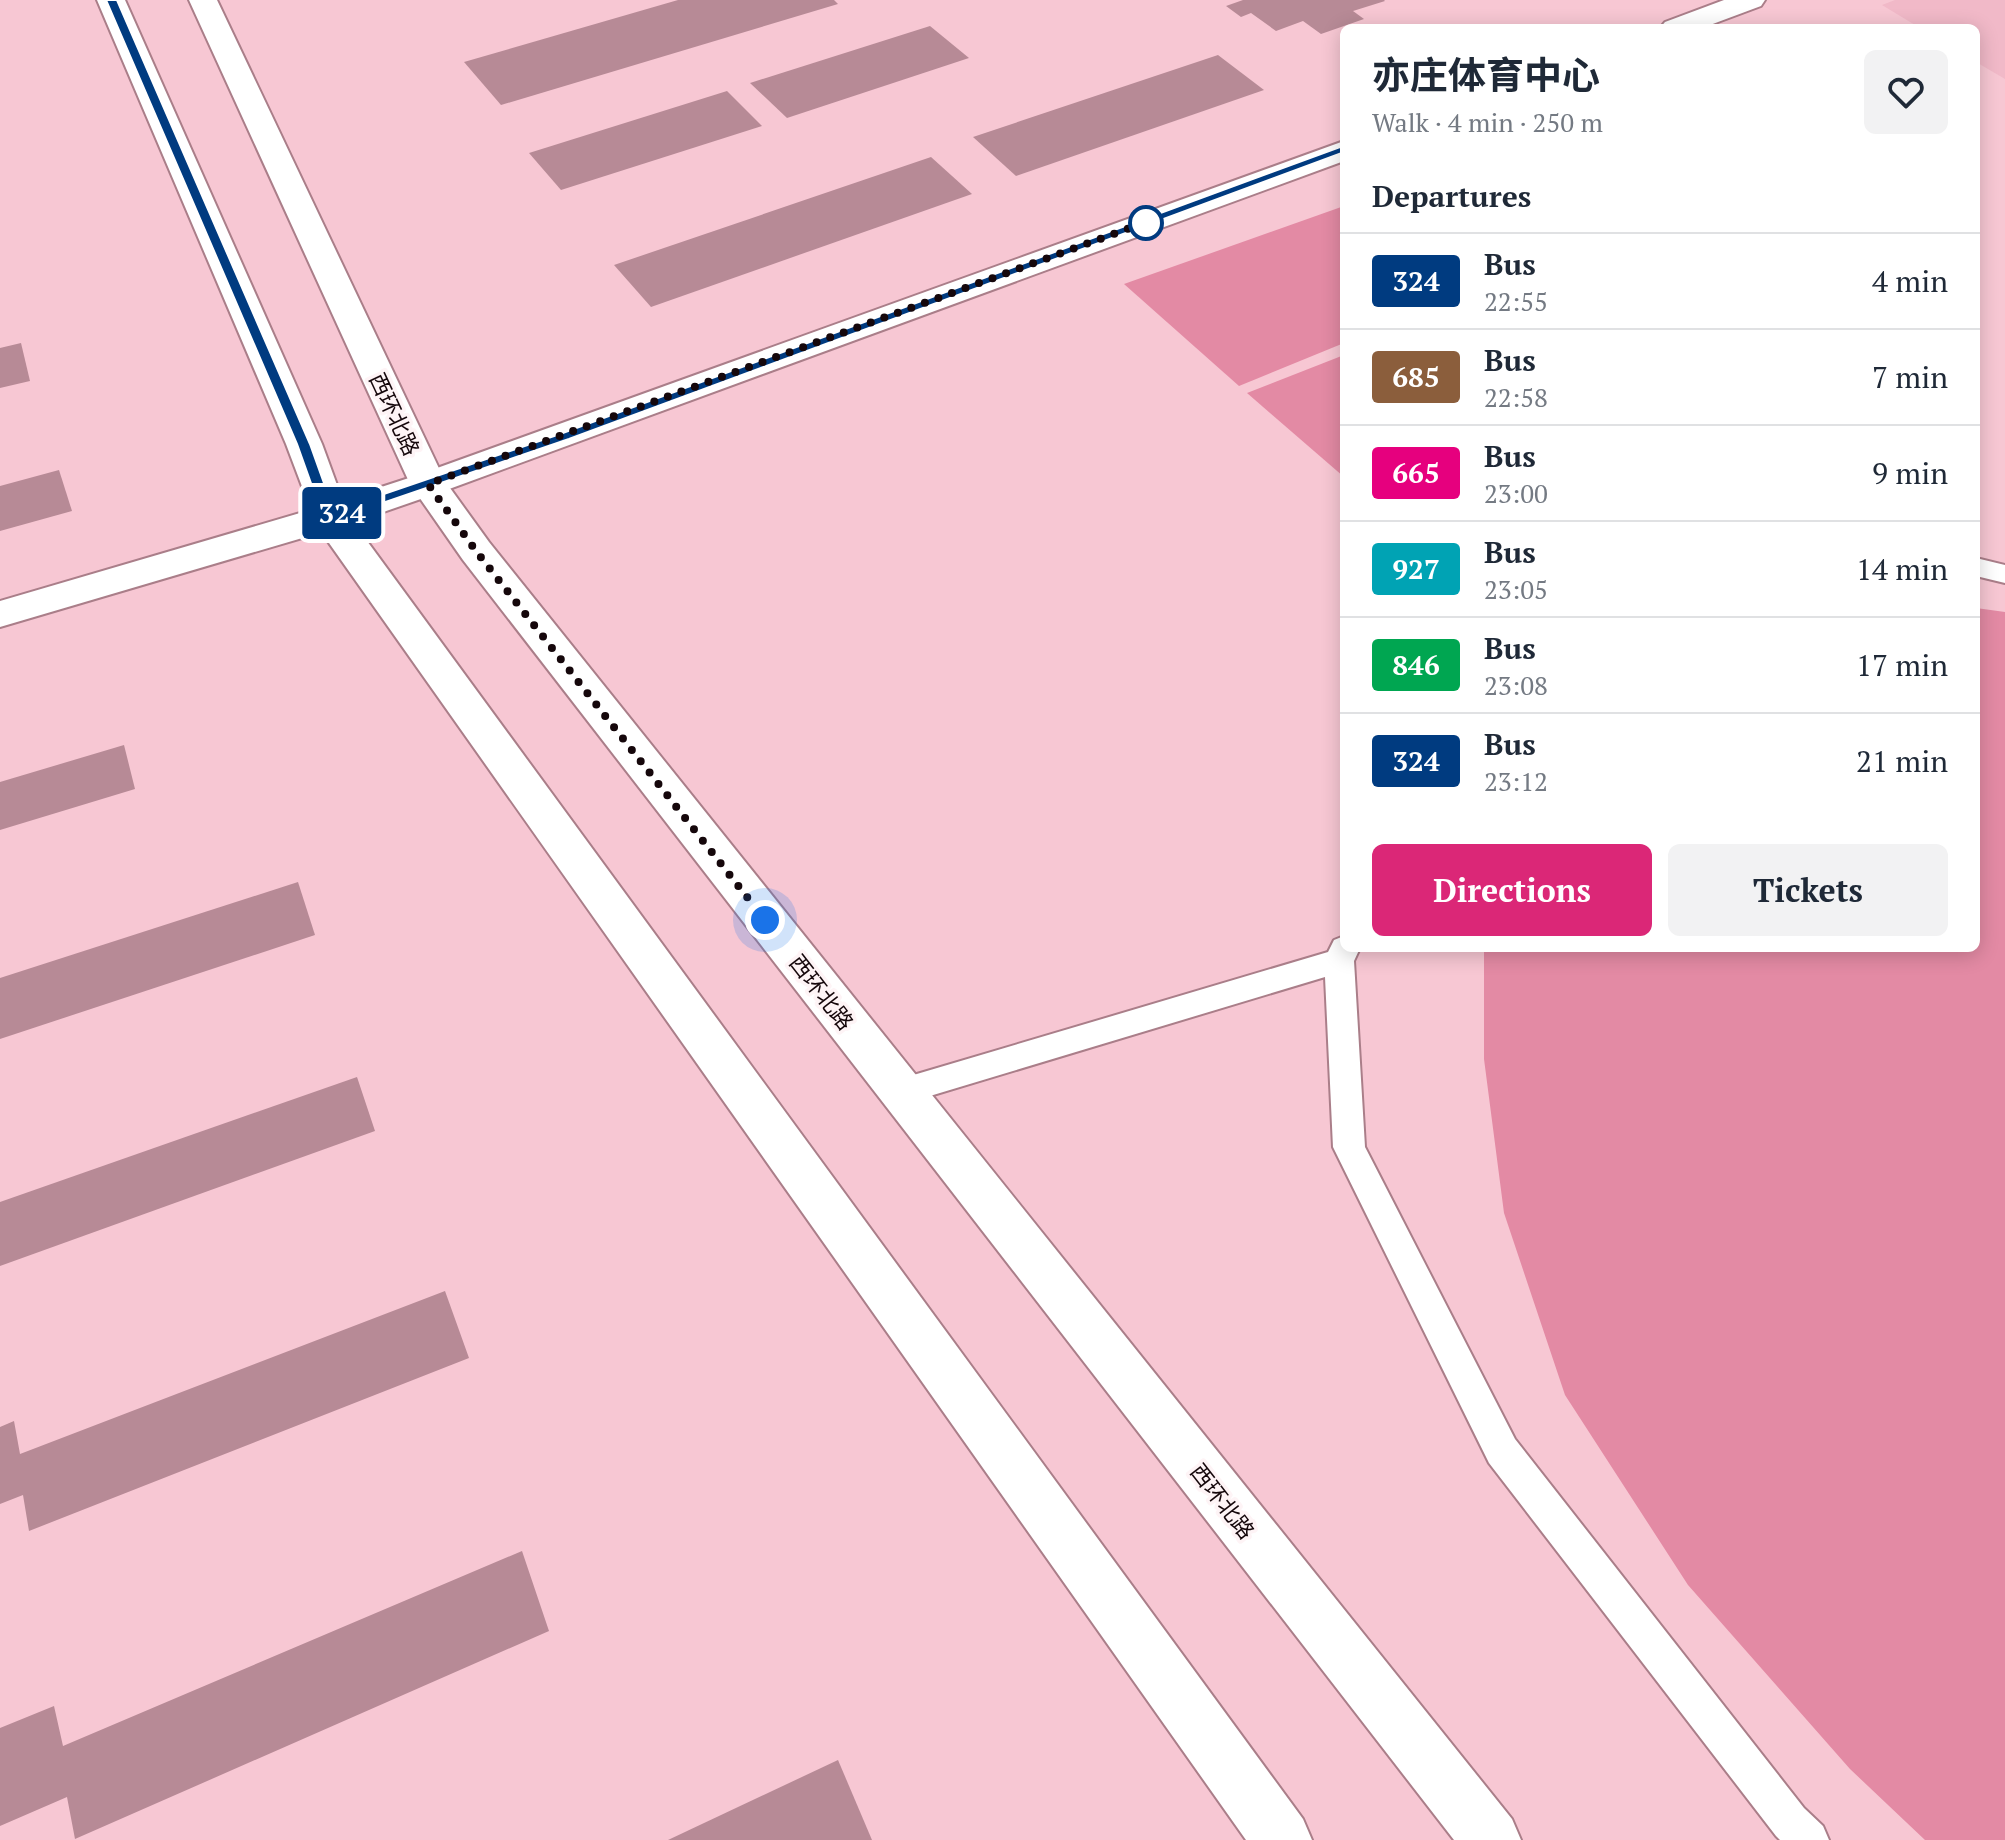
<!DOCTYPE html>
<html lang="en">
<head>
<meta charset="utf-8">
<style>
	body { margin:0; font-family:"PT Serif","Noto Sans SC",serif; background:#f2f2f3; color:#1f2937; height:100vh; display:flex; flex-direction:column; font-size:30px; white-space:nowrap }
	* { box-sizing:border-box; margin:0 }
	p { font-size:26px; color:#747a83 }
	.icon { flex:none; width:44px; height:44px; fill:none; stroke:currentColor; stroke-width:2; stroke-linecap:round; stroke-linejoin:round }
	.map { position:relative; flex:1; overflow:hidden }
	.sheet { position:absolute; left:1340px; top:24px; width:640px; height:928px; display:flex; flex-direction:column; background:#fff; border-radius:12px; box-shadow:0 4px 20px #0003 }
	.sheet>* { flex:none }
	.badge { padding:0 16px; border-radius:6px; font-size:28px; line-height:52px }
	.you { position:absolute; width:40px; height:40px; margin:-20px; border:6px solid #fff; border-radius:50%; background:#1a73e8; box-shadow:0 0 0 12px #1a73e833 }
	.map>.badge { position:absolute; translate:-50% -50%; box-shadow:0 0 0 4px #fff }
	h2 { padding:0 32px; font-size:30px; line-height:72px }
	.round { display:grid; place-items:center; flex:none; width:84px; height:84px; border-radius:12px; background:#f2f2f3 }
	.summary { display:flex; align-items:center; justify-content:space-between; height:136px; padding:0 32px }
	h1 { font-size:38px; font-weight:700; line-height:60px }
	.action { display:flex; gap:16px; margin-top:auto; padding:16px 32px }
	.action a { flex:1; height:92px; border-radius:12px; background:#db2777; color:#fff; font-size:32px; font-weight:700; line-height:92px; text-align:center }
	.action a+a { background:#f2f2f3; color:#1f2937 }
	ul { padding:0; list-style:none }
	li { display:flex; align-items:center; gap:24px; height:96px; padding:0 32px; border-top:2px solid #e0e1e3 }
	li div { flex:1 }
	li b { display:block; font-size:30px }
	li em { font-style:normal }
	li .badge { min-width:88px; font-weight:700; text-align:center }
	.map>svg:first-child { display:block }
	.built { fill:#f1b9c8 }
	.green { fill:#e38aa4 }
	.building { fill:#b78a96 }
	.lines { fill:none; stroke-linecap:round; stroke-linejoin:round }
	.service-casing { stroke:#aa7e89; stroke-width:4 }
	.tertiary-casing { stroke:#aa7e89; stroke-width:4 }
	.primary-casing { stroke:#aa7e89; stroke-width:4 }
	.service { fill:#fff; fill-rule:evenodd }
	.tertiary { fill:#fff; fill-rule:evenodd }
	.primary { fill:#fff; fill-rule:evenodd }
	.line { fill:#003b80; stroke:#fff; stroke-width:2 }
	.walk { stroke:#15070b; stroke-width:8; stroke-dasharray:0 14.4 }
	.stop-dot { fill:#fff; stroke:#003b80; stroke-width:4 }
	.labels { text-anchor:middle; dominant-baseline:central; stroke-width:7; stroke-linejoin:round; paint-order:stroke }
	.street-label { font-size:22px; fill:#15070b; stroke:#fef4f6 }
</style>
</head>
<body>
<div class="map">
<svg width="2005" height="1840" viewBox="0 0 2005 1840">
	<rect width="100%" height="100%" fill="#f7c7d3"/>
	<polygon class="built" points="1895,0 2005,0 2005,79 1976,62 1976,28 1920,28 1882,5"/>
	<g class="green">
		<polygon points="1344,206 1344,343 1239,386 1124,284"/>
		<polygon points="1344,355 1344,477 1247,393"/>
		<polygon points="1976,608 2005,612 2005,1840 1925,1840 1850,1769 1688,1585 1565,1395 1504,1213 1484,1059 1484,948 1976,948"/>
	</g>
	<g class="building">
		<polygon points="678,0 834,0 838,4 501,105 464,62"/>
		<polygon points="1243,0 1384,0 1385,1 1353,11 1364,19 1321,34 1303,21 1276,31 1251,13 1241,17 1226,6"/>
		<polygon points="930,26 969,58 787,118 750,83"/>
		<polygon points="1218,55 1264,90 1016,176 973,137"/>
		<polygon points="727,91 762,126 561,190 529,153"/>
		<polygon points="931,157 972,194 651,307 614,265"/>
		<polygon points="21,343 30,381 0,388 0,348"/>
		<polygon points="59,470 72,511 0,531 0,486"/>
		<polygon points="124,745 135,789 0,830 0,782"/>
		<polygon points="298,882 315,935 0,1039 0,978"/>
		<polygon points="357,1077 375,1131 0,1266 0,1202"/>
		<polygon points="445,1291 469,1358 29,1531 23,1495 0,1504 0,1427 14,1421 20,1454"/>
		<polygon points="522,1551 549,1631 75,1839 67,1797 0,1826 0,1728 54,1706 63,1746"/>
		<polygon points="838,1760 872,1840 668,1840"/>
	</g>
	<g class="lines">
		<defs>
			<g id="service">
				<polygon points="1976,558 2005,565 2005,583 1976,576"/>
				<polygon points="1344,936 1344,948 1360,948 1354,961 1365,1147 1515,1439 1804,1808 1823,1826 1829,1840 1780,1840 1776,1836 1489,1463 1333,1147 1325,977 900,1105 889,1101 884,1092 889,1083 900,1079 1328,952 1334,940"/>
			</g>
			<g id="tertiary">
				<polygon points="1724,0 1765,0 1761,6 1702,28 1660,28 1665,22"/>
				<polygon points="1344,141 1344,161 441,492 343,526 0,627 0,601 317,508 415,476"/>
			</g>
			<g id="primary">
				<polygon points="97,0 125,0 322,444 348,515 1303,1819 1312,1840 1246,1840 317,526 286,444"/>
				<polygon points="189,0 217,0 445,481 489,542 1512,1819 1521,1840 1454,1840 463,560 410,484"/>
			</g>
		</defs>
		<use href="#service" class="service-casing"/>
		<use href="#tertiary" class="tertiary-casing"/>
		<use href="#primary" class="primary-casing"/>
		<use href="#service" class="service"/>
		<use href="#tertiary" class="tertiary"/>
		<use href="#primary" class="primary"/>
	</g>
	<polygon class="line" points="106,0 117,0 310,444 334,511 560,434 1340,147 1350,150 569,439 330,521 323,517 297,444"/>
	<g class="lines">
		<polyline class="walk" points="765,920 476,551 428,484 1152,220 1146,223"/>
	</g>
	<circle class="stop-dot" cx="1146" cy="223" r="16"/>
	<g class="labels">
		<g class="street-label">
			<text transform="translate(395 414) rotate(65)">西环北路</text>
			<text transform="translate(822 992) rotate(52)">西环北路</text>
			<text transform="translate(1223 1501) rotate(52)">西环北路</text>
		</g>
	</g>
</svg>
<div class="you" style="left:765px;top:920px"></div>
<b class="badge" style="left:342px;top:513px;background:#003b80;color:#fff">324</b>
<section class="sheet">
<div class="summary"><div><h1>亦庄体育中心</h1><p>Walk · 4 min · 250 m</p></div><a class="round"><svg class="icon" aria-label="heart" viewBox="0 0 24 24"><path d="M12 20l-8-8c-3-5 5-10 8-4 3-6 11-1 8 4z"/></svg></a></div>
<h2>Departures</h2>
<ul>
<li><span class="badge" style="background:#003b80;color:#fff">324</span><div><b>Bus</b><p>22:55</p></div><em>4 min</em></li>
<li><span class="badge" style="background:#8b5e3c;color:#fff">685</span><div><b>Bus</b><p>22:58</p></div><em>7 min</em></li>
<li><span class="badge" style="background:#e6007e;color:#fff">665</span><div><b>Bus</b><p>23:00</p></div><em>9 min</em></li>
<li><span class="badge" style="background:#00a3b4;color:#fff">927</span><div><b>Bus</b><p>23:05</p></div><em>14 min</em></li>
<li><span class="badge" style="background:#00a651;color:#fff">846</span><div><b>Bus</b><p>23:08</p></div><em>17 min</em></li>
<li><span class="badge" style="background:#003b80;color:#fff">324</span><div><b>Bus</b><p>23:12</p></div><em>21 min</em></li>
</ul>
<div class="action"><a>Directions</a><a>Tickets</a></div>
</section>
</div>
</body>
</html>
